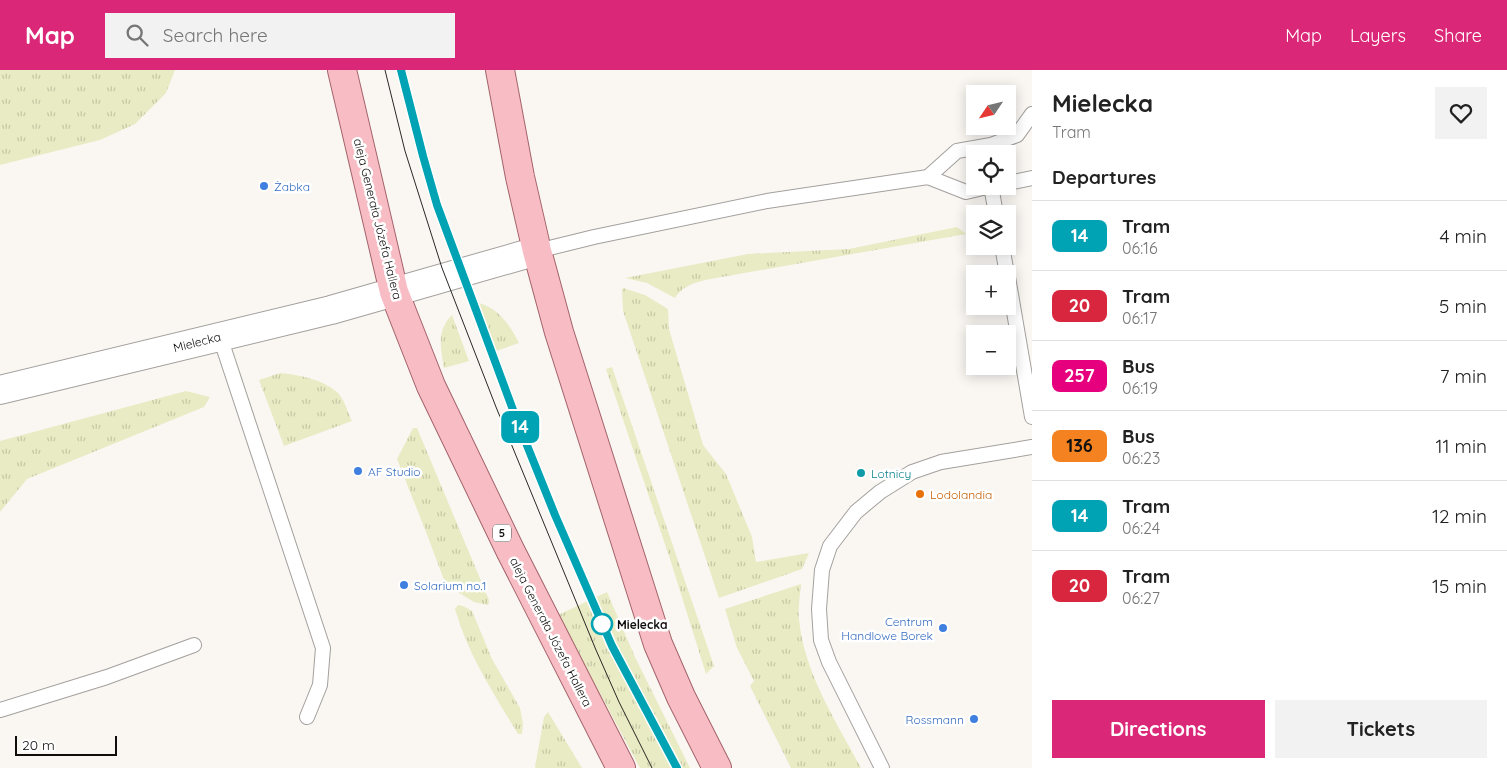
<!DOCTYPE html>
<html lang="en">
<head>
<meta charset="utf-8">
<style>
	body { margin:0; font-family:Quicksand,sans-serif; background:#f2f2f2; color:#222; height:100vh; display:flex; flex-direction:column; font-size:19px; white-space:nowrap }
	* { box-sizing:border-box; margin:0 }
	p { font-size:16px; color:#767676 }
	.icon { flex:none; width:28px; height:28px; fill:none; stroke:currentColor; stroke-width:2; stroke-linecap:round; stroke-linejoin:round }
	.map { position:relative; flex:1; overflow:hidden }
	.sheet { display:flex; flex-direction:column; background:#fff; width:475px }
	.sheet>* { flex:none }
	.badge { padding:0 10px; border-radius:8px; font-size:18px; line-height:32px }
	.needle { width:32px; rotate:235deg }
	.controls { position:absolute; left:966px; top:15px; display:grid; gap:10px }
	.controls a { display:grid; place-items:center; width:50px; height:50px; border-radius:0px; background:#fff; box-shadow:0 2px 12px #0003; font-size:25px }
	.scale { position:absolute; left:15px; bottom:12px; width:102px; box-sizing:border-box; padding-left:5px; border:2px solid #0f0e0d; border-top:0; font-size:14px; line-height:18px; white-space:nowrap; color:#0f0e0d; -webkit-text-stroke:4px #fff; paint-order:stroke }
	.map>.badge { position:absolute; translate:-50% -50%; box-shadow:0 0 0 2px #fff }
	h2 { padding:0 20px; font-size:19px; line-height:45px }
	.round { display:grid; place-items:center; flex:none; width:52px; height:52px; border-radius:0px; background:#f2f2f2 }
	.head { display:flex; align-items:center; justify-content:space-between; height:85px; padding:0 20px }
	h1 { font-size:24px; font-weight:700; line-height:38px }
	.primary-button { display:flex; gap:10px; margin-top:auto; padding:10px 20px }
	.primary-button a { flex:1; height:58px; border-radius:0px; background:#db2777; color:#fff; font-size:20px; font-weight:700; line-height:58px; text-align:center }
	.primary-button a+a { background:#f2f2f2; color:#222 }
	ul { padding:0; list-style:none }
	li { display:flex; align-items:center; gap:15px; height:70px; padding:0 20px; border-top:1px solid #e0e0e0 }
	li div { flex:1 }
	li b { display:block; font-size:19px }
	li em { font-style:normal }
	li .badge { min-width:55px; font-weight:700; text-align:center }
	header { display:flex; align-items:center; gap:30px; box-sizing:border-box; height:70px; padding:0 25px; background:#db2777; color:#fff }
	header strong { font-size:24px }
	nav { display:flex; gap:28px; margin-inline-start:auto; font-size:18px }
	.search { width:350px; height:45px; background:#f2f2f2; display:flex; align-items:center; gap:12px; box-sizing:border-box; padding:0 18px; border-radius:0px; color:#767676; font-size:19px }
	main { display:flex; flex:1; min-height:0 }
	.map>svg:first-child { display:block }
	.grass { fill:url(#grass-tufts) }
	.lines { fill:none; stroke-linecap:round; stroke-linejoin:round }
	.service-casing { stroke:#a3a09d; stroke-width:16 }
	.minor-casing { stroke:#a3a09d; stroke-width:30 }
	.tertiary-casing { stroke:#a3a09d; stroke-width:30 }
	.primary-casing { stroke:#a4636b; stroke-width:30 }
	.service { stroke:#fff; stroke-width:14 }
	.minor { stroke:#fff; stroke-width:28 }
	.tertiary { stroke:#fff; stroke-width:28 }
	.primary { stroke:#f8bdc4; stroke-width:28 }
	.tram { stroke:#292726; stroke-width:1 }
	.line-casing { stroke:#fff; stroke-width:11 }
	.line { stroke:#00a3b4; stroke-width:8 }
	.shop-dot { fill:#3f7fe0; stroke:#fff; stroke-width:2 }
	.culture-dot { fill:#0f9aa8; stroke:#fff; stroke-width:2 }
	.food-dot { fill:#e8710a; stroke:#fff; stroke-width:2 }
	.stop-dot { fill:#fff; stroke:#00a3b4; stroke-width:2.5 }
	.labels { text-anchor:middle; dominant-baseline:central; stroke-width:5; stroke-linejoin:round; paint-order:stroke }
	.shield { fill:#fff; stroke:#575656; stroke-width:1 }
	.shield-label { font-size:11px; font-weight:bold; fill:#0f0e0d }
	.shop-label { font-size:12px; fill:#366cbe; stroke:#fff; text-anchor:start }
	.street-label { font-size:12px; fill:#0f0e0d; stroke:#fff }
	.culture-label { font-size:12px; fill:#0d838f; stroke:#fff; text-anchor:start }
	.food-label { font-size:12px; fill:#c56008; stroke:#fff; text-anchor:start }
	.stop-label { font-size:12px; font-weight:bold; fill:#0f0e0d; stroke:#fff; text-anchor:start }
</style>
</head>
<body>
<header>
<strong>Map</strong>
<div class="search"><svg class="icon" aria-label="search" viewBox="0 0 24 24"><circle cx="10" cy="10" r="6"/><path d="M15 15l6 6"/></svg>Search here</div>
<nav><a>Map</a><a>Layers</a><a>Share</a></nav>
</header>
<main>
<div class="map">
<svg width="1032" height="698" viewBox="0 0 1032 698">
	<defs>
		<pattern id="grass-tufts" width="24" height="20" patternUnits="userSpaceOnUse" patternTransform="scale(1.25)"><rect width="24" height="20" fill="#e8ebc3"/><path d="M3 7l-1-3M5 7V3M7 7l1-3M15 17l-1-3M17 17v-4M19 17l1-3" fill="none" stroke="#c6c8a6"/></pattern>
	</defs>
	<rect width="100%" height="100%" fill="#faf7f3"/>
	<g class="grass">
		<polygon points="0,0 175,0 166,23 135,54 100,70 0,95"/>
		<path d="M957 157 966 164 705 210C694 213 681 217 675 228L647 213 625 208 748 184 849 179Z"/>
		<polygon points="623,218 645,225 668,239 669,259 703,375 726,404 752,467 756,492 809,483 802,499 719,528 623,241 622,220"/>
		<path d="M479 233C499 239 510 255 519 273L496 281Z"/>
		<path d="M452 245 469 291 444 298C441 278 436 261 452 245Z"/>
		<polygon points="612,297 714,596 706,604 671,492 606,299"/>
		<path d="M280 303C300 305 321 309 337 322 344 328 348 343 352 351L284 376 259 310Z"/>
		<polygon points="186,321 210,327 204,337 27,409 0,442 0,371"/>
		<polygon points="413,358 417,358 489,530 488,535 474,532 446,515 426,462 397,389"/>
		<path d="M801 514C800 525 798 537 799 549 804 603 836 651 861 698H791L750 616 754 611 737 578 725 539Z"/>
		<polygon points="607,522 635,587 690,698 640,698 558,545"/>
		<path d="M458 535 463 536 472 541 492 589 520 638 523 654 522 664H518C494 624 468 585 455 539Z"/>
		<polygon points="548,642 582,698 536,698 535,697 544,647"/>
	</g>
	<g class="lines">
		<defs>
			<g id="service">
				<polyline points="928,107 957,81 991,75 1017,65 1032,44"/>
				<polyline points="1008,113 1032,108"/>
				<polyline points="991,116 996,144"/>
				<polyline points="1002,176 1007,204"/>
				<polyline points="537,181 594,167 767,131 928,107 966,122 991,116"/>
				<polyline points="1008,207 1032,347"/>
				<polyline points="220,267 323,578 320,615 307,647"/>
				<polyline points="0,640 107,607 194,575"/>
				<polyline points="882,698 829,592 821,570 819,539 822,500 830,476 856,442 880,422 912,402 941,392 1032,377"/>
			</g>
			<polyline id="minor" points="394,222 537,181"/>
			<polyline id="tertiary" points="0,320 331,240 394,222"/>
			<g id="primary">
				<polyline points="342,0 394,222 431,316 510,480 621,698"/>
				<polyline points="500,0 520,107 537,181 559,262 658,574 681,627 717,698"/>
			</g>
		</defs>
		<use href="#service" class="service-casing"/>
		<use href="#minor" class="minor-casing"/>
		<use href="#tertiary" class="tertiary-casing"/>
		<use href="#primary" class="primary-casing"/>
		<use href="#service" class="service"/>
		<use href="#minor" class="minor"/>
		<use href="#tertiary" class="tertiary"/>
		<use href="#primary" class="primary"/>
		<g class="tram">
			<polyline points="385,0 405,81 442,198 496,337 596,580 619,632 652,698"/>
			<polyline points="401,0 423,86 437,135 516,348 555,445 612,576 677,698"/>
		</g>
	</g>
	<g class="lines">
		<defs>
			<polyline id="line" points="401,0 423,86 437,135 516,348 555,445 612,576 677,698"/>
		</defs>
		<use href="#line" class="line-casing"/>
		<use href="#line" class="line"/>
	</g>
	<g class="shop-dot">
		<circle cx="264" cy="116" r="5"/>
		<circle cx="358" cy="401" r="5"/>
		<circle cx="404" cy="515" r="5"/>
		<circle cx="943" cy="558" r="5"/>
		<circle cx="974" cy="649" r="5"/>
	</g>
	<circle class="culture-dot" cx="861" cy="403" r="5"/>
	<circle class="food-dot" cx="920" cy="424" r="5"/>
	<circle class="stop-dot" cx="602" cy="554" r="10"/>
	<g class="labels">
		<rect class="shield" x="493" y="454.5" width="18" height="17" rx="4"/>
		<g class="shield-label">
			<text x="502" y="463">5</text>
		</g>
		<g class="shop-label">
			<text x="274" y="116">Żabka</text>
			<text x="368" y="401">AF Studio</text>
			<text x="414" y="515">Solarium no.1</text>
			<text x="933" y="551" text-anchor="end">Centrum<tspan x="933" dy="14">Handlowe Borek</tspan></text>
			<text x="964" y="649" text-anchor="end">Rossmann</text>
		</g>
		<g class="street-label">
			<text transform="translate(378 149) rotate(76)">aleja Generała Józefa Hallera</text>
			<text transform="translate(197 272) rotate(-14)">Mielecka</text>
			<text transform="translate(551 562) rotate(63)">aleja Generała Józefa Hallera</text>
		</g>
		<g class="culture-label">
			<text x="871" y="403">Lotnicy</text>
		</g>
		<g class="food-label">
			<text x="930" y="424">Lodolandia</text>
		</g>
		<g class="stop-label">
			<text x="617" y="554">Mielecka</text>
		</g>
	</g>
</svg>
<div class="controls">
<a><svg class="needle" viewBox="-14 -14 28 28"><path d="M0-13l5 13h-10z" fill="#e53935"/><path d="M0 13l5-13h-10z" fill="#767676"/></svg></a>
<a><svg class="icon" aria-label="locate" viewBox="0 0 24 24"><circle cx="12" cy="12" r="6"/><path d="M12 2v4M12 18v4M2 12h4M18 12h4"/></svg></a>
<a><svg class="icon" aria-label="layers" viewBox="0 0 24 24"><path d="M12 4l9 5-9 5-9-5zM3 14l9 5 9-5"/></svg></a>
<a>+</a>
<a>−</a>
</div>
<div class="scale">20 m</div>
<b class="badge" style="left:520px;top:357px;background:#00a3b4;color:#fff">14</b>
</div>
<section class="sheet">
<div class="head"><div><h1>Mielecka</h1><p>Tram</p></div><a class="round"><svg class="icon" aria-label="heart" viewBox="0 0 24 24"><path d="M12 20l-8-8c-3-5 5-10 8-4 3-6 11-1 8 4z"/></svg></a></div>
<h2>Departures</h2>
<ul>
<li><span class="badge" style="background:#00a3b4;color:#fff">14</span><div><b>Tram</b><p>06:16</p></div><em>4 min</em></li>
<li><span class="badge" style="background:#d7263d;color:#fff">20</span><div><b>Tram</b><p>06:17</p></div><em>5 min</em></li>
<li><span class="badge" style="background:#e6007e;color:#fff">257</span><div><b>Bus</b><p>06:19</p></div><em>7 min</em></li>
<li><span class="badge" style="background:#f58220;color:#111">136</span><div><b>Bus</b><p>06:23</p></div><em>11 min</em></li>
<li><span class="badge" style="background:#00a3b4;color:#fff">14</span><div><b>Tram</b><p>06:24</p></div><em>12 min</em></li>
<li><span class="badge" style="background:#d7263d;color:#fff">20</span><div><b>Tram</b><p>06:27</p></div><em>15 min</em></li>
</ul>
<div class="primary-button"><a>Directions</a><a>Tickets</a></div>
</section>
</main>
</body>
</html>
